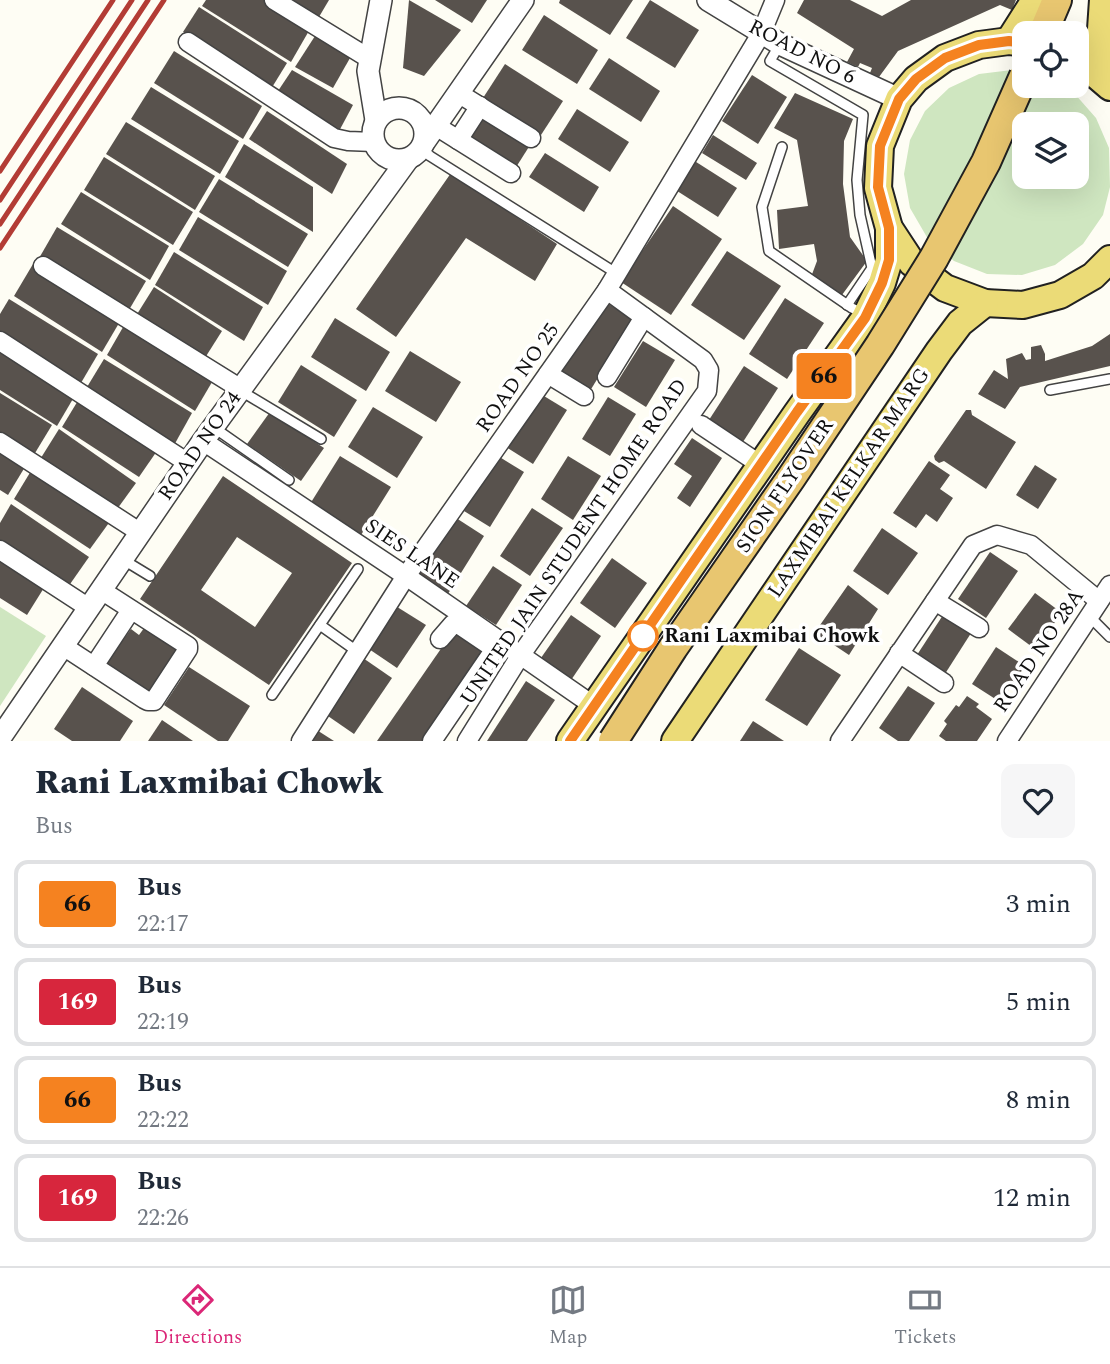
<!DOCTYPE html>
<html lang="en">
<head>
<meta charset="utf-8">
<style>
	body { margin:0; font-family:Spectral,serif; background:#f6f6f7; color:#1f2937; height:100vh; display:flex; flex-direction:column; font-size:26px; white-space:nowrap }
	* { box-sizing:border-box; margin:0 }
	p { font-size:23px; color:#747a83 }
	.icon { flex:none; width:38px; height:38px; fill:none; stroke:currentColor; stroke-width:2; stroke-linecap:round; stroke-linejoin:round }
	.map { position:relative; height:741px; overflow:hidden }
	.side { display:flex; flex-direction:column; background:#fff; flex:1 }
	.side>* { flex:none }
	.badge { padding:0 14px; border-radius:5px; font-size:24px; line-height:46px }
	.tools { position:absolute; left:1012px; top:21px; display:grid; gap:14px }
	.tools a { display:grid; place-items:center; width:77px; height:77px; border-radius:14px; background:#fff; box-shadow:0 7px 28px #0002; font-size:35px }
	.map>.badge { position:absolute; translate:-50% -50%; box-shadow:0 0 0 4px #fff }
	.round { display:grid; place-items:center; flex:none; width:74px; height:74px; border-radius:14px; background:#f6f6f7 }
	.headline { display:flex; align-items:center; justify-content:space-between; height:119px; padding:0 35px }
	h1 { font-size:33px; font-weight:800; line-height:52px }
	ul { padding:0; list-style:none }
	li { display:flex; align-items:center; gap:21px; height:88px; margin:0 14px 10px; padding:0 21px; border:4px solid #e0e1e3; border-radius:14px }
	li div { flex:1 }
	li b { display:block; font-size:26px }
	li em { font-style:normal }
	li .badge { min-width:77px; font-weight:700; text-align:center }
	.menu { display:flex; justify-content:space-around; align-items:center; height:98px; border-top:2px solid #e0e1e3; background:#fff; font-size:19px; color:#747a83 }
	.menu a { display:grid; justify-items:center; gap:4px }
	.menu .current { color:#db2777 }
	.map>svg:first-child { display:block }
	.green { fill:#cfe6c0; fill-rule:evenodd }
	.building { fill:#58524d; fill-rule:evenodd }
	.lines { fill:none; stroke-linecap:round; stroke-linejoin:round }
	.service-casing { stroke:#434343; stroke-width:12 }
	.minor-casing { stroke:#434343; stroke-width:21 }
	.tertiary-casing { stroke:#434343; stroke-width:24 }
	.primary-casing { stroke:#212121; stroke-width:30 }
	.trunk-casing { stroke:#212121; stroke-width:32 }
	.service { stroke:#fff; stroke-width:9 }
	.minor { stroke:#fff; stroke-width:18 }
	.tertiary { stroke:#fff; stroke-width:21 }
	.primary { stroke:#ebdb77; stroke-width:26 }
	.trunk { stroke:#e8c670; stroke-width:28 }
	.rail { stroke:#b33c35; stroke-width:5 }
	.trunk-bridge-casing { stroke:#212121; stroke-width:32; stroke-linecap:butt }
	.trunk-bridge { stroke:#e8c670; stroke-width:28 }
	.line-casing { stroke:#fff; stroke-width:16 }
	.line { stroke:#f58220; stroke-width:10 }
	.stop-dot { fill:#fff; stroke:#f58220; stroke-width:3.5 }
	.labels { text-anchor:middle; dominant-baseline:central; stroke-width:7; stroke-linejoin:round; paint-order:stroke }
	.street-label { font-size:21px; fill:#101010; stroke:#fff }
	.stop-label { font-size:21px; font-weight:bold; fill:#101010; stroke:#fff; text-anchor:start }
</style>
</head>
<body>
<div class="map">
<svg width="1110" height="741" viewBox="0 0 1110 741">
	<rect width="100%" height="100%" fill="#fefdf4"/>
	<g class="green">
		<path d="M1012 70 1024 86H1061L1074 93 1096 118 1109 148 1110 187 1103 215 1083 244 1055 265 1022 275 987 274 954 261 928 239 910 208 904 174 910 140 925 111 949 88 979 74ZM1024 124H1076V177H1024Z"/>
		<polygon points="0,607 46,636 0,706"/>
	</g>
	<g class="building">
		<polygon points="206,0 264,0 310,29 291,62 202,6"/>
		<polygon points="280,0 329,0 316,22"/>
		<polygon points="409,0 461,30 424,76 403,68"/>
		<polygon points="435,0 487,0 472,23"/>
		<polygon points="560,0 633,0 610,35 559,3"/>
		<polygon points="650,0 699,30 675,68 626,38"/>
		<polygon points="804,0 850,0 882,16 911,0 1016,0 1012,10 1000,5 898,51 879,77 870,73 872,68 860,63 858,67 847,62 854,49 797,13"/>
		<polygon points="199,7 287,63 271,89 183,32"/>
		<polygon points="544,15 598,50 577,84 522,50"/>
		<polygon points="315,36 350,58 333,88 295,67"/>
		<polygon points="174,51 262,106 243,139 154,83"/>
		<polygon points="609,58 660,91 641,122 589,89"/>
		<polygon points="505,64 563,101 541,135 483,98"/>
		<polygon points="292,70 353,105 338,133 276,94"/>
		<polygon points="752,75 787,97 758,144 722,121"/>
		<polygon points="151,87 239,141 220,174 131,119"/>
		<polygon points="795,93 853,119 844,141 843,184 850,237 867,261 839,299 811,277 817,261 814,244 779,249 777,210 808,206 797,140 774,128"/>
		<polygon points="577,109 629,142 610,172 558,139"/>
		<polygon points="267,111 347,164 332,194 249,139"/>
		<polygon points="485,112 532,142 513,172 462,139"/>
		<polygon points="126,122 215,176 195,210 106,154"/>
		<polygon points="713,135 757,163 746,180 702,153"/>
		<polygon points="244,144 313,187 313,232 225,177"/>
		<polygon points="545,153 599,187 584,212 529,177"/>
		<polygon points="104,157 193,212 173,245 84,190"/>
		<polygon points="693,160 737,188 718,217 674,189"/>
		<polygon points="451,173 557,244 535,281 466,238 396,337 356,309"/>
		<polygon points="219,179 308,234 288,267 199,212"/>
		<polygon points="81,192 169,246 150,280 61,224"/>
		<polygon points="673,206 722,239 671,315 621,282"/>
		<polygon points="198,217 287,271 268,305 179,250"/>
		<polygon points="57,227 146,281 126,315 38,260"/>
		<polygon points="727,251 781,286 744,340 691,305"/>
		<polygon points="174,252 263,307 244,341 155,285"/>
		<polygon points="33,264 122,318 102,352 14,296"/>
		<polygon points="154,287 222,331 203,361 134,319"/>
		<polygon points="785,298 824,323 787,379 749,354"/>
		<polygon points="9,299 98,354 78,388 0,339 0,314"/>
		<polygon points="604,301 634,320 588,394 558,375"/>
		<polygon points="335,318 390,352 366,391 311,357"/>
		<polygon points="126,322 215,377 195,411 107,355"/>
		<polygon points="1110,334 1110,366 1020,387 1005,409 978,394 994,370 1008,379 1006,359 1022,353 1026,360 1031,359 1031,347 1041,345 1045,354 1045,361 1092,346"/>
		<polygon points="643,341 675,360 646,407 614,387"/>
		<polygon points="0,345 77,392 57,426 0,390"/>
		<polygon points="410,351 461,382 436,422 385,391"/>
		<polygon points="104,359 192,413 173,447 84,392"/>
		<polygon points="301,365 357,400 334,437 278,402"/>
		<polygon points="744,366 778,388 741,445 707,423"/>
		<polygon points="0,393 52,425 32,458 0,438"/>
		<polygon points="539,393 567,410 533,464 506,447"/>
		<polygon points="82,394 159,448 139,477 62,427"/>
		<polygon points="608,397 636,414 610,456 582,439"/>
		<polygon points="373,407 423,437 397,478 348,447"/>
		<polygon points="966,410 971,410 972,415 1016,442 986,489 944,461 939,463 935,460 934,456"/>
		<polygon points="270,412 324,448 301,481 247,444"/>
		<polygon points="59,429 136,483 115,512 39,461"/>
		<polygon points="692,438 722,458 690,507 677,498 692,476 674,464"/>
		<polygon points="0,445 28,462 8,495 0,490"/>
		<polygon points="340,456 391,487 361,535 310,504"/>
		<polygon points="498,456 524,472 490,527 464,511"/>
		<polygon points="568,456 601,476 573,520 541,499"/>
		<polygon points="929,461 950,475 940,489 953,498 937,522 926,514 916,528 893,513"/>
		<polygon points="1035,465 1057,479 1038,509 1016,495"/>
		<polygon points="34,466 111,520 90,549 14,499"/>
		<path d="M223 476 352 563 269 685 140 599ZM237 537 292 573 255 627 201 590Z"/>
		<polygon points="11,504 89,557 68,587 0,542 0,523"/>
		<polygon points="532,508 563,528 530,576 500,556"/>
		<polygon points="453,516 484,536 446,597 415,578"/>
		<polygon points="882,528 918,553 888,595 853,571"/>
		<polygon points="990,552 1018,571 986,618 958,599"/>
		<polygon points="0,554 47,583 27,615 0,598"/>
		<polygon points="612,558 647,583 615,628 580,603"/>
		<polygon points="493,566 522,585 496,625 466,606"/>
		<polygon points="848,585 878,609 849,655 825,639 821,644 811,638"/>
		<polygon points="1035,593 1062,613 1035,649 1008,629"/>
		<polygon points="394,605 426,625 397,668 366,647"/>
		<polygon points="945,612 973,630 943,677 915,658"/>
		<polygon points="571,615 601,636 567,686 536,665"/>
		<polygon points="147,624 186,650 152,699 104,666 131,629 139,635"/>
		<polygon points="456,627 490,650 426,741 377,741"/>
		<polygon points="996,647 1025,666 1000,702 972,684"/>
		<polygon points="799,648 841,675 807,726 765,700"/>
		<polygon points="363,658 392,678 354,734 325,714"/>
		<polygon points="189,667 250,706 228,741 218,741 164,705"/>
		<polygon points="526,681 555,700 527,741 487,741"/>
		<polygon points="908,686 935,703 909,741 898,741 879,728"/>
		<polygon points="82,687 133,721 120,741 72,741 54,729"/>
		<polygon points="967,696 979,704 976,707 992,719 977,741 946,741 939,736 947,724 944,721 956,705 959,707"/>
		<polygon points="162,720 193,741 148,741"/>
		<polygon points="753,721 784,741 740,741"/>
		<polygon points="312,727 334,741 303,741"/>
	</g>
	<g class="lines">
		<defs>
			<g id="service">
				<polyline points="780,44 770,61 863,115 857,180 860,215 872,268 847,305"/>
				<polyline points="782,147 762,207 769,251 852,308 864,314"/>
				<polyline points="422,149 430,156 616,273"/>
				<polyline points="1050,390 1110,379"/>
				<polyline points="241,391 321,439"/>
				<polyline points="213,427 289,480"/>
				<polyline points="122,559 150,576"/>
				<polyline points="1089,616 1110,637"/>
				<polyline points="320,625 358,652"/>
				<polyline points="272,695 358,569"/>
			</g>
			<g id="minor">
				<polyline points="274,0 370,59"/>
				<polyline points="188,42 334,138 348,141 374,142"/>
				<polyline points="458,93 531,138"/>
				<polyline points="436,126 511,173"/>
				<polyline points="458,140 480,106"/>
				<polyline points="43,266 241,389"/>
				<polyline points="0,341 188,463"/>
				<polyline points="548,374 584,396"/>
				<polyline points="607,377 644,317"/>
				<polyline points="701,425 761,465"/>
				<polyline points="203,441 406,576 594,706"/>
				<polyline points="0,442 141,533"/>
				<polyline points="0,550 89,608"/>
				<polyline points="935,601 979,628"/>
				<polyline points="63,646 144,699 148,701 154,701 188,649 188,646 101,590"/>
				<polyline points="899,653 944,683"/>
				<polyline points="94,666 131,610"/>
				<polyline points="301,741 406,576 607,290 761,34 775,0"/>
				<polyline points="432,741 492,653 492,647 458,624 453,624 440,639"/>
				<polyline points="467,741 520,656 707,391 709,370 703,360 607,290"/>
				<polyline points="840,741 973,545 997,535 1031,545 1099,601"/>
				<polyline points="1007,741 1110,585"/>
			</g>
			<g id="tertiary">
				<polyline points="708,0 780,44 899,99"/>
				<circle cx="399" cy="134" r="26"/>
				<polyline points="376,120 368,71 381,0"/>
				<polyline points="425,141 523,0"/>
				<polyline points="0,738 203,441 408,159"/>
			</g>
			<g id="primary">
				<polyline points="1103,0 1100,44 1110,80"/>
				<polyline points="1009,41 1035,0"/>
				<polyline points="1024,43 1009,41 979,45 945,58 916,79 899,99 880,146 878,188 889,228 912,263 945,288 985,303 1023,305 1060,295 1093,276 1110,259"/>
				<polyline points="1076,60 1082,63 1110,87"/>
				<polyline points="570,741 797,413 865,318 882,283 889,260 889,228"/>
				<polyline points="675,741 939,351 960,323 985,303"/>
			</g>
			<polyline id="trunk" points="1043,33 1057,0"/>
		</defs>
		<use href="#service" class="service-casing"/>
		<use href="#minor" class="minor-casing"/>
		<use href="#tertiary" class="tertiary-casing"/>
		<use href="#primary" class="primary-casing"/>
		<use href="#trunk" class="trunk-casing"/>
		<use href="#service" class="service"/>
		<use href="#minor" class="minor"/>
		<use href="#tertiary" class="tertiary"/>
		<use href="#primary" class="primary"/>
		<use href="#trunk" class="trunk"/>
		<g class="rail">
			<polyline points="0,171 113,0"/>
			<polyline points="0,200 132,0"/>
			<polyline points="0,224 148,0"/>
			<polyline points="0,248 164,0"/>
		</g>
		<defs>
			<polyline id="trunk-bridge" points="613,741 673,648 791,478 880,345 934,258 986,162 1024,76"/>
		</defs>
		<use href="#trunk-bridge" class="trunk-bridge-casing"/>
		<use href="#trunk-bridge" class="trunk-bridge"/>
	</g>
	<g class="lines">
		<defs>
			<polyline id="line" points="570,741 797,412 865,318 882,283 889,260 889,228 878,187 880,146 899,99 916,79 945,58 979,45 1009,41 1024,43"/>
		</defs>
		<use href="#line" class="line-casing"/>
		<use href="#line" class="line"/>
	</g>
	<circle class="stop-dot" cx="643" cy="636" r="14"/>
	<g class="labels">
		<g class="street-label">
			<text transform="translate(802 52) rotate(27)">ROAD NO 6</text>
			<text transform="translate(518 378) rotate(-55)">ROAD NO 25</text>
			<text transform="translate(200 446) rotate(-55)">ROAD NO 24</text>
			<text transform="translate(849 483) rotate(-56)">LAXMIBAI KELKAR MARG</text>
			<text transform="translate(785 486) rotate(-56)">SION FLYOVER</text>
			<text transform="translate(574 542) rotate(-56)">UNITED JAIN STUDENT HOME ROAD</text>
			<text transform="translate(412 554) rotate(34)">SIES LANE</text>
			<text transform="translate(1039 651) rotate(-56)">ROAD NO 28A</text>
		</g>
		<g class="stop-label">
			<text x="664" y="636">Rani Laxmibai Chowk</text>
		</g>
	</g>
</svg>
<div class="tools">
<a><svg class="icon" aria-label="locate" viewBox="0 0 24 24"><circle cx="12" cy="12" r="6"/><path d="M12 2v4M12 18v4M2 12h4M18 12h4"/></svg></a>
<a><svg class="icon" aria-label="layers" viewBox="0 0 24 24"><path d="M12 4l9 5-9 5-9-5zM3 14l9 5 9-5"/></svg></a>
</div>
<b class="badge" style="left:824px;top:376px;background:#f58220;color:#111">66</b>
</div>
<section class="side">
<div class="headline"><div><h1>Rani Laxmibai Chowk</h1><p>Bus</p></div><a class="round"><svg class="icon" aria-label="heart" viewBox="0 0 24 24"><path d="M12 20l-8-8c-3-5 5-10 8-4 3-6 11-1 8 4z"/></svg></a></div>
<ul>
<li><span class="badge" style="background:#f58220;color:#111">66</span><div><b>Bus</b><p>22:17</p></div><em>3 min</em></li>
<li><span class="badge" style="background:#d7263d;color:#fff">169</span><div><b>Bus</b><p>22:19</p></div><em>5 min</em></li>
<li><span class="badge" style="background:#f58220;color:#111">66</span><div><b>Bus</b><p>22:22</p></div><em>8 min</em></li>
<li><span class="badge" style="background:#d7263d;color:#fff">169</span><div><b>Bus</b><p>22:26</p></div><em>12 min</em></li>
</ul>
</section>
<nav class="menu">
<a class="current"><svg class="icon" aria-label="directions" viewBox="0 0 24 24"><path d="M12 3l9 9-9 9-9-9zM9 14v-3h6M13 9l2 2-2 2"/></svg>Directions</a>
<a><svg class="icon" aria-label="map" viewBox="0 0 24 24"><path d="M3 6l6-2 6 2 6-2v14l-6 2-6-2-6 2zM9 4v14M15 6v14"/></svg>Map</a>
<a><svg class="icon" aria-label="tickets" viewBox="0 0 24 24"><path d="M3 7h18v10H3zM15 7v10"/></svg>Tickets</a>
</nav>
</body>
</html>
